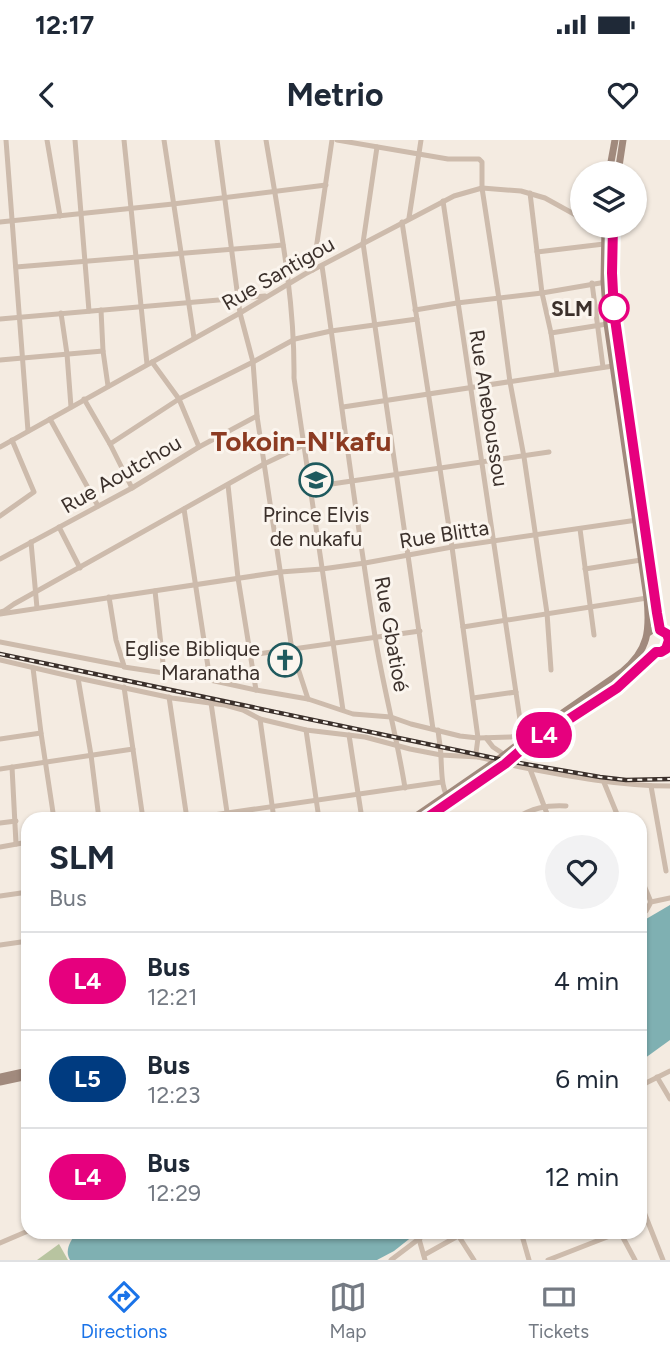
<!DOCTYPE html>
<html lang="en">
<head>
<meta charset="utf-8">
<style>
	body { margin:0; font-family:Figtree,sans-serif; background:#f2f2f3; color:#1f2937; height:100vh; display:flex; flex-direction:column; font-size:26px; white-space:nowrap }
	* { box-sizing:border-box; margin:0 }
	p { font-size:23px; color:#747a83 }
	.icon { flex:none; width:38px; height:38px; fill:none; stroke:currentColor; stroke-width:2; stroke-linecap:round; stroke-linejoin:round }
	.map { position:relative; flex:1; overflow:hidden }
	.drawer { position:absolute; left:21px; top:672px; width:626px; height:427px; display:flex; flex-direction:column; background:#fff; border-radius:21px; box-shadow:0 2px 5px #0004 }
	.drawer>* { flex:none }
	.badge { padding:0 14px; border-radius:23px; font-size:24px; line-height:46px }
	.tools { position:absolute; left:570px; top:21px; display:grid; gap:14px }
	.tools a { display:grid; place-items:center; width:77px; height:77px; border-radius:50%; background:#fff; box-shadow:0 2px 5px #0004; font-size:35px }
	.map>.badge { position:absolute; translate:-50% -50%; box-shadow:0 0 0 4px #fff }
	.round { display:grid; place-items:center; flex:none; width:74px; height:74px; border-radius:37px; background:#f2f2f3 }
	.summary { display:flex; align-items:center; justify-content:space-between; height:119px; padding:0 28px }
	h1 { font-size:33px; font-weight:700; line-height:52px }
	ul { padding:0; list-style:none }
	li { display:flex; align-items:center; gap:21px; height:98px; padding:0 28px; border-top:2px solid #e0e1e3 }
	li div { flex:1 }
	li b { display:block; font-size:26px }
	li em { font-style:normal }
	li .badge { min-width:77px; font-weight:700; text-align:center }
	.status { display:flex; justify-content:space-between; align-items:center; height:49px; padding:0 35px; background:#fff; direction:ltr }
	.status svg { height:19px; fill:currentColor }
	header { display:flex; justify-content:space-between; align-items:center; height:91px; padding:0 28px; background:#fff; font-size:32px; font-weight:700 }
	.tabs { display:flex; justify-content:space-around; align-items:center; height:98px; border-top:2px solid #e0e1e3; background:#fff; font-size:19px; color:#747a83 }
	.tabs a { display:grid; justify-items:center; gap:4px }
	.tabs .selected { color:#1a73e8 }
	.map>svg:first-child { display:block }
	.green { fill:#b8c4a0 }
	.water { fill:#7fb0b2 }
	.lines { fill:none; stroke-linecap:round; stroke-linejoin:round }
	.minor { stroke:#cdbbac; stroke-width:5 }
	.secondary { stroke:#a18a7d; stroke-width:7 }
	.rail-casing { stroke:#3b302b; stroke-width:4.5 }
	.rail { stroke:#fbf5ee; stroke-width:2; stroke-dasharray:5; stroke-linecap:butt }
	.line-casing { stroke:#fff; stroke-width:16 }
	.line { stroke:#e6007e; stroke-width:10 }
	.stop-dot { fill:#fff; stroke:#e6007e; stroke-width:3.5 }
	.labels { text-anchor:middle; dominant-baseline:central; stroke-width:6; stroke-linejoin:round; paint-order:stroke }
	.street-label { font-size:21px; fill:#3b302b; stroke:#fbf5ee }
	.stop-label { font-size:21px; font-weight:bold; fill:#3b302b; stroke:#fbf5ee; text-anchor:end }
	.poi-label { font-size:21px; fill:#3b302b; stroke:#fbf5ee }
	.district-label { font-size:28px; font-weight:bold; fill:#8c3b22; stroke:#fbf5ee }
</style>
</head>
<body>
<div class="status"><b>12:17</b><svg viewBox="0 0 49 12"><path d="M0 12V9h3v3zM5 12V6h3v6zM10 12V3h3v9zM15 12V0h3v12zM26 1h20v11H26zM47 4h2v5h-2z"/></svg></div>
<header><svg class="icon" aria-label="back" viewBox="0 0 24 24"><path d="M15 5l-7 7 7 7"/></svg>Metrio<svg class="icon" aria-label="heart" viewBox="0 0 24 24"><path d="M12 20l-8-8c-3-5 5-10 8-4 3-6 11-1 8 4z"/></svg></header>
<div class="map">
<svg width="670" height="1120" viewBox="0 0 670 1120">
	<rect width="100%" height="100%" fill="#f4ebe1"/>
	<polygon class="green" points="59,1104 68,1120 37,1120"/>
	<g class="water">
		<polygon points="670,765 670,900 641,921 641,782"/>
		<path d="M77 1092H418L394 1111 377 1120H70C64 1110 71 1100 77 1092Z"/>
	</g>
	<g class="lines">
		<g class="minor">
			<polyline points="6,0 28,291"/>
			<polyline points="47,0 60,76"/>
			<polyline points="75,0 89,171"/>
			<polyline points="124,0 147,224"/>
			<polyline points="164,0 194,198"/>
			<polyline points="217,0 240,173 253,222 257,276 292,510 308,559"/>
			<path d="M266 0C279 79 295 158 294 238L343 570"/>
			<polyline points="337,0 448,19 479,19 482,22 482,48 499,159 510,242 524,317 547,473 551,530"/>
			<polyline points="377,7 363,103 433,589"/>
			<polyline points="530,53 542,153 551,193 557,234"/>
			<polyline points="443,61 522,593 526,600"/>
			<polyline points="409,78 421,0"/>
			<polyline points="0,82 173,64 326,45"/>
			<polyline points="402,82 452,407 478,598 476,613 478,617"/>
			<polyline points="595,86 604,91"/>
			<polyline points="537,112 604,104"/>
			<path d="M322 126C340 249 355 373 375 496 383 547 397 597 405 648"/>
			<polyline points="16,127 283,105"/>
			<polyline points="313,130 332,0"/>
			<polyline points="592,143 603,227"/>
			<polyline points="101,170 103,211 108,246"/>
			<polyline points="415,170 457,163 542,153 612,141"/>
			<polyline points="61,173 67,214 71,267"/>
			<polyline points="0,179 265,156"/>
			<polyline points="551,193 607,184"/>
			<polyline points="0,220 103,211"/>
			<polyline points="152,222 179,259 199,307"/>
			<polyline points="84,259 110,304 132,348"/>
			<polyline points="343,267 613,226"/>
			<polyline points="50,279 98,366"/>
			<polyline points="110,304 179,259 253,222 295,199 331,191 417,179"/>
			<polyline points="0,307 240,173 305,134 454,56 482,48 521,51 545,58 583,79"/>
			<polyline points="228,345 238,438 256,550"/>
			<polyline points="311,347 549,312"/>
			<polyline points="184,369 210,540"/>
			<polyline points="0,376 34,352 12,300"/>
			<polyline points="59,387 80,428"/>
			<polyline points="580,389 594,495"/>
			<polyline points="31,402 37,468"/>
			<polyline points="0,419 132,348 199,307 257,276"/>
			<polyline points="585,429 641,420"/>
			<polyline points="155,451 164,532"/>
			<polyline points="109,457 116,500 124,526"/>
			<polyline points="0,472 4,471 14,464 264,324 304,305"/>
			<polyline points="0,474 280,432 322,429 365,423 452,407 644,379"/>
			<polyline points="463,487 647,458"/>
			<polyline points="0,502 124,526 124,527 210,540 256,550 308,559 353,574 391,577 411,584 460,596 478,598 511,597 522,593"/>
			<polyline points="250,515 420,491"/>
			<polyline points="0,520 78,538 172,558 225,565 243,570 260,579 306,590 365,597 410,609 441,615 478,617 496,621"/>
			<polyline points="33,528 41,593 54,679"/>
			<polyline points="78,538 91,615 99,679"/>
			<polyline points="124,547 143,679"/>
			<polyline points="169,557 187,679"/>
			<polyline points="473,558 516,552"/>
			<polyline points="211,563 228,679"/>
			<polyline points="260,579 274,679"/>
			<polyline points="306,590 319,679"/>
			<path d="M438 590C439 600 441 609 441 618 442 634 441 648 450 662"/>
			<polyline points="349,595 362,679"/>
			<polyline points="486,598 493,607 505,615"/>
			<polyline points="0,599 41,593"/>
			<path d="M505 624C558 634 615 646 670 646"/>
			<polyline points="12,627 16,704"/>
			<polyline points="0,629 133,609"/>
			<polyline points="530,629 549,679"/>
			<polyline points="603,640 619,679"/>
			<polyline points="651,646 666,731"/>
			<polyline points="186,679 442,642"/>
			<path d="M515 679C532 668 546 665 566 666"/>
			<polyline points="0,683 16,681"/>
			<polyline points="0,707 28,702"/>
			<polyline points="640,736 651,762"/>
			<polyline points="0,756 28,752"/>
			<polyline points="640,775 646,771 651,762 670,758"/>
			<polyline points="0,805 28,801"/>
			<polyline points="657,937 670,959"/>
			<polyline points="640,946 670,931"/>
			<polyline points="640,1062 663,1120"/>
			<polyline points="456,1092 474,1120"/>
			<polyline points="521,1092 529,1120"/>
			<polyline points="419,1099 425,1120"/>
			<polyline points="0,1103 28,1091"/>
			<polyline points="424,1115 458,1096"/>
			<polyline points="391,1120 428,1092"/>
			<polyline points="548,1120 620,1092 635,1120"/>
		</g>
		<g class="secondary">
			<polyline points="609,33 615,0"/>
			<polyline points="618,33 623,0"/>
			<polyline points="613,86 612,133 614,172 660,490"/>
			<path d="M648 493C659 484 661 494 670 494"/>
			<path d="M412 679 496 621 525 599 622 532C649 510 650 490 647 458L607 184 604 141 605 86"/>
			<polyline points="425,679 505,624 528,604 563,583 617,548 656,512 661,511 670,505"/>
			<polyline points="0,937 28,931"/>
			<polyline points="0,942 28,936"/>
		</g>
		<defs>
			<polyline id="rail" points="0,514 508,621 600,637 626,640 670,639"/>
		</defs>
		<use href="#rail" class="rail-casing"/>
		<use href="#rail" class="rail"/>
	</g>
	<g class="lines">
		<defs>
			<polyline id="line" points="425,679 505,624 528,604 563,583 617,548 656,512 661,512 666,509 669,500 667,494 660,490 657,473 614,172 612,133 613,86"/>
		</defs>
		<use href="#line" class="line-casing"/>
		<use href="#line" class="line"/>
	</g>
	<defs>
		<symbol id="university-ring" viewBox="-11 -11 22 22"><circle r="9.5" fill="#fbf5ee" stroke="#1f5a5e" stroke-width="1.5"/><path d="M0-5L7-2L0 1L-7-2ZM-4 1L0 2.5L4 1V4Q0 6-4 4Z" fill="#1f5a5e"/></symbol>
		<symbol id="church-ring" viewBox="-11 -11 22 22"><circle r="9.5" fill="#fbf5ee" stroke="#1f5a5e" stroke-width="1.5"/><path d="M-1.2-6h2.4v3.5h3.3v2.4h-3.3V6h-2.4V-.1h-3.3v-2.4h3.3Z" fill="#1f5a5e"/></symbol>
	</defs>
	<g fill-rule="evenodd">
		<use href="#university-ring" x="297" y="321" width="38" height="38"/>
		<use href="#church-ring" x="266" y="501" width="38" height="38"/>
	</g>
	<circle class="stop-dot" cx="614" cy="168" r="14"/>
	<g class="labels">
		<g class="street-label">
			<text transform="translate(278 133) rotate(-30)">Rue Santigou</text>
			<text transform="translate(489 268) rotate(81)">Rue Aneboussou</text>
			<text transform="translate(121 334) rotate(-30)">Rue Aoutchou</text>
			<text transform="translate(444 394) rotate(-9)">Rue Blitta</text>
			<text transform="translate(392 494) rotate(80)">Rue Gbatioé</text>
		</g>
		<g class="stop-label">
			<text x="593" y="168">SLM</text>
		</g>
		<g class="poi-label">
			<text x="316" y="374">Prince Elvis<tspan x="316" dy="24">de nukafu</tspan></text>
			<text x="260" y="508" text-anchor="end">Eglise Biblique<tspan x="260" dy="24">Maranatha</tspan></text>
		</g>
		<g class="district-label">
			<text x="301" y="301">Tokoin-N'kafu</text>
		</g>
	</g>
</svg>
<div class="tools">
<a><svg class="icon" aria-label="layers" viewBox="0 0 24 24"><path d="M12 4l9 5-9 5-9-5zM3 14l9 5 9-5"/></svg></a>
</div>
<b class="badge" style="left:544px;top:595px;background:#e6007e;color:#fff">L4</b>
<section class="drawer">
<div class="summary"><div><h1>SLM</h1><p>Bus</p></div><a class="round"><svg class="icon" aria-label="heart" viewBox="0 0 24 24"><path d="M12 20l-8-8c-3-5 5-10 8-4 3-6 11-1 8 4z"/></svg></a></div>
<ul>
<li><span class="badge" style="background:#e6007e;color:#fff">L4</span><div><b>Bus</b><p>12:21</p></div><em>4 min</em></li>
<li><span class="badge" style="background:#003b80;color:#fff">L5</span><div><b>Bus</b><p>12:23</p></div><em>6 min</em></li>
<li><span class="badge" style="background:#e6007e;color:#fff">L4</span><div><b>Bus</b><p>12:29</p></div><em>12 min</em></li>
</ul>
</section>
</div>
<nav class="tabs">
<a class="selected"><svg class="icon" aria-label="directions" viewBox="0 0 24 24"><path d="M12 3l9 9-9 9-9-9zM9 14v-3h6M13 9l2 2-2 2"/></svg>Directions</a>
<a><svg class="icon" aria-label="map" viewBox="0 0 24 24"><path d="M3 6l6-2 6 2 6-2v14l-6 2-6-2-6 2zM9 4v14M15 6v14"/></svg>Map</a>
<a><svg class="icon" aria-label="tickets" viewBox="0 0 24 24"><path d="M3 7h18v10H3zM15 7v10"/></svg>Tickets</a>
</nav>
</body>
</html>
